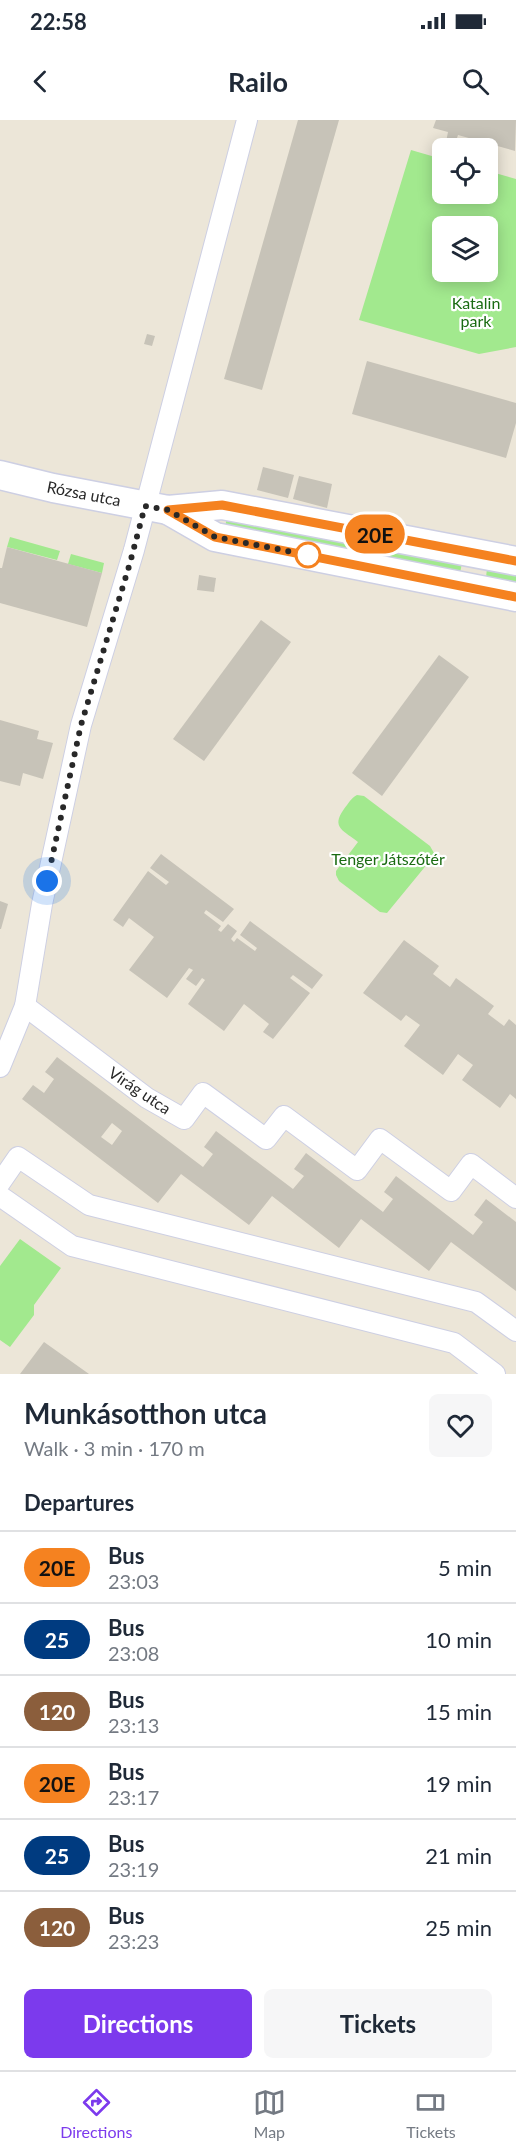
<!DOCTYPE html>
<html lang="en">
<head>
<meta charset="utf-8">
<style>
	body { margin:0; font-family:Lato,sans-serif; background:#f6f6f7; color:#1f2937; height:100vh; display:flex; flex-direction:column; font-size:22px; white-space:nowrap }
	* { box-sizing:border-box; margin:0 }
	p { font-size:20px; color:#747a83 }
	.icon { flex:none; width:33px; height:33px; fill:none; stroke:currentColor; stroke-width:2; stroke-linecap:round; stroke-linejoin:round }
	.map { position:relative; height:1254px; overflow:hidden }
	.drawer { display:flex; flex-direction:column; background:#fff; flex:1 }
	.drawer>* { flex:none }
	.badge { padding:0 12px; border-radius:20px; font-size:21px; line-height:39px }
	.buttons { position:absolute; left:432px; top:18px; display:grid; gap:12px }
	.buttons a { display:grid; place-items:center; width:66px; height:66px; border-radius:9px; background:#fff; box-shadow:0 3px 15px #0003; font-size:30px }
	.you { position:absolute; width:30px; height:30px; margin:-15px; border:4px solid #fff; border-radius:50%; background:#1a73e8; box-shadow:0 0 0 9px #1a73e833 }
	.map>.badge { position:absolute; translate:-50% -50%; box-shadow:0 0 0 3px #fff }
	h2 { padding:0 24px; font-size:22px; line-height:54px }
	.round { display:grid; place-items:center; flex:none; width:63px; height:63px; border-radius:9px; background:#f6f6f7 }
	.headline { display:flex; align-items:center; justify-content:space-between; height:102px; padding:0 24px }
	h1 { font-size:28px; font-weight:700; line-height:45px }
	.button { display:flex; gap:12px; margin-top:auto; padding:12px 24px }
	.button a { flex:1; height:69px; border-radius:9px; background:#7c3aed; color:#fff; font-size:24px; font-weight:700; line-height:69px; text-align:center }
	.button a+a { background:#f6f6f7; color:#1f2937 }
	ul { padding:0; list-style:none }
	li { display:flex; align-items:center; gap:18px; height:72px; padding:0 24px; border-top:2px solid #e0e1e3 }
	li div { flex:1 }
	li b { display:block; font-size:22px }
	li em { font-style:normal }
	li .badge { min-width:66px; font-weight:700; text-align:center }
	.status { display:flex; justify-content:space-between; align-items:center; height:42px; padding:0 30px; background:#fff; direction:ltr }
	.status svg { height:16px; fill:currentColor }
	header { display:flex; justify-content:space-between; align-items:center; height:78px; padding:0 24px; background:#fff; font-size:27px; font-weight:700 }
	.tab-bar { display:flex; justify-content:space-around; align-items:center; height:84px; border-top:2px solid #e0e1e3; background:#fff; font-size:16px; color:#747a83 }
	.tab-bar a { display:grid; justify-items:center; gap:3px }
	.tab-bar .selected { color:#7c3aed }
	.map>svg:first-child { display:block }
	.green { fill:#a2e98e; fill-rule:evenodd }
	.building { fill:#c7c3b8; fill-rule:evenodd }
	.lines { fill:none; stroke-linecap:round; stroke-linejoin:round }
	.street-casing { stroke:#cdcfe3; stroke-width:22 }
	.secondary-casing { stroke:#cdcfe3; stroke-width:31 }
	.street { stroke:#fff; stroke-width:20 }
	.secondary { stroke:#fff; stroke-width:28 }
	.line-casing { stroke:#fff; stroke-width:14 }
	.line { stroke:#f58220; stroke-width:9 }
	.walk { stroke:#282828; stroke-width:6; stroke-dasharray:0 10.8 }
	.stop-dot { fill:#fff; stroke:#f58220; stroke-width:3 }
	.labels { text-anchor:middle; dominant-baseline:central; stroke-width:4.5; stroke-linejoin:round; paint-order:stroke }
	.park-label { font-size:16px; fill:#1a6b12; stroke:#fff }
	.street-label { font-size:16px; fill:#282828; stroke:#fff }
</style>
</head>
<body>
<div class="status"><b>22:58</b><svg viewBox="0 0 49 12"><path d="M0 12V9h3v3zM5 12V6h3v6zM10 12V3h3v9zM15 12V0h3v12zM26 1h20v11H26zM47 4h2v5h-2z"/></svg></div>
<header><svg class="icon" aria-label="back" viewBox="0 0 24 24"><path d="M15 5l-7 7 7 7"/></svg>Railo<svg class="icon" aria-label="search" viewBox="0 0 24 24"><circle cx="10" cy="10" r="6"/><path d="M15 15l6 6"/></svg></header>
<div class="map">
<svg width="516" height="1254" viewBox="0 0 516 1254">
	<rect width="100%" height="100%" fill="#ece6d8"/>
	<g class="green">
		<path d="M411 30 442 39V74H488V51L516 59V227L479 234 359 200ZM442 106H488V152H442Z"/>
		<polygon points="227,397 462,443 460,453 225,407"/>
		<polygon points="10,417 60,431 57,440 7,427"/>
		<polygon points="71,434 104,443 102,453 68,444"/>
		<polygon points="487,448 516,453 516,464 486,458"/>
		<path d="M357 675 364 676 430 726 434 733 433 737 387 793 380 792 339 761 336 755V751L358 722C345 711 330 708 344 689 348 684 351 678 357 675Z"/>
		<polygon points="20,1119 61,1148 34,1185 34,1195 10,1227 0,1220 0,1146"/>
	</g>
	<g class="building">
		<polygon points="298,0 339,0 262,270 224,259"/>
		<polygon points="436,0 516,0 515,31 458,15 455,24 446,22 448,12 433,8"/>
		<polygon points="147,214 155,216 152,226 144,224"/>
		<polygon points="367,241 516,283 516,303 506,338 352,294"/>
		<polygon points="263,347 294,355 288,378 257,370"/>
		<polygon points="299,356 332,364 327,388 293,379"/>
		<polygon points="7,427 102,453 87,507 0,483 0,448 2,448"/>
		<polygon points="199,455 216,458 214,472 197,470"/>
		<polygon points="261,500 291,522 204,641 173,619"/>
		<polygon points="439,535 469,557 382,676 352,653"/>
		<polygon points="0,600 39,611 37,619 53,623 43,659 23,653 20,666 0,661"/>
		<polygon points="161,734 234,789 223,802 206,790 204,793 221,806 218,810 221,812 228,804 237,811 231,819 234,822 237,818 255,831 257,828 240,815 250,801 323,855 312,869 293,855 290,858 310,873 273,919 263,912 269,904 244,884 224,911 188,884 205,860 202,858 196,866 186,859 193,850 189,848 167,878 129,850 154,817 129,798 123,807 113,800 148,751 166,765 169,762 150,748"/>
		<polygon points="0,781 8,784 1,809 0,809"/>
		<polygon points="404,820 439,846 433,854 450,867 456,858 494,886 488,894 504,906 509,899 516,905 516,979 510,974 500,988 462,960 473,945 458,934 443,955 404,926 420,905 406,895 401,901 363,873"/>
		<path d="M57 937 203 1047 213 1034 204 1027 216 1011 293 1069 304 1056 294 1049 306 1033 383 1092 393 1079 384 1072 396 1056 473 1115 483 1102 474 1095 486 1079 516 1102V1171L451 1122 429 1151 361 1099 339 1128 272 1076 249 1105 181 1054 158 1083 22 979 33 965 44 973 54 959 45 952ZM112 1003 122 1011 112 1025 101 1017Z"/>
		<polygon points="44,1222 89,1254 20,1254"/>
	</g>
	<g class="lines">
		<defs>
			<g id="street">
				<polyline points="25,886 147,978 184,999 203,973 266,1019 284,996 357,1050 380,1019 451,1071 471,1044 516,1078"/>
				<polyline points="0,947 25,886 42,784 81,605 134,430 247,0"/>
				<polyline points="0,1063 18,1037 89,1085 476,1182 516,1211"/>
				<polyline points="0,1076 72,1126 454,1223 495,1254"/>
			</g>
			<g id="secondary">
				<polyline points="0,355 53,368 168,390 222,385 516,441"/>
				<polyline points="168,390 215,417 516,477"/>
			</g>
		</defs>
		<use href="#street" class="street-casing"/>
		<use href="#secondary" class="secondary-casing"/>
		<use href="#street" class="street"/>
		<use href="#secondary" class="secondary"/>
	</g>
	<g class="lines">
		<defs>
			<polyline id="line" points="516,441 222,385 168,390 215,417 516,477"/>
		</defs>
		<use href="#line" class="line-casing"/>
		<use href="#line" class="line"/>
		<polyline class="walk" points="47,761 81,605 130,443 145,386 168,390 215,417 308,435"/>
	</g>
	<circle class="stop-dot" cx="308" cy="435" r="12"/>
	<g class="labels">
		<g class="park-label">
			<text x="476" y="182">Katalin<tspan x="476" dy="18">park</tspan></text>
			<text x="388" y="738">Tenger Játszótér</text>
		</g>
		<g class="street-label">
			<text transform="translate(84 373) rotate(11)">Rózsa utca</text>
			<text transform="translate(140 970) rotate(34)">Virág utca</text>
		</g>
	</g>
</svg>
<div class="buttons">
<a><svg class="icon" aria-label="locate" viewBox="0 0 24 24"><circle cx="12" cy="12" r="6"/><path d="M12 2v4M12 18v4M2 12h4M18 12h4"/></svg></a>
<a><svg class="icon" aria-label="layers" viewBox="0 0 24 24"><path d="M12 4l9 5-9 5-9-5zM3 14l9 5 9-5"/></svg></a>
</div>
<div class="you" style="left:47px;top:761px"></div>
<b class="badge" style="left:375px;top:414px;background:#f58220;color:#111">20E</b>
</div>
<section class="drawer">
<div class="headline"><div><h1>Munkásotthon utca</h1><p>Walk · 3 min · 170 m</p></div><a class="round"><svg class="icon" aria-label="heart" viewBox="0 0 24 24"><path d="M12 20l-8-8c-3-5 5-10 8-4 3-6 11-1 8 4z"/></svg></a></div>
<h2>Departures</h2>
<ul>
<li><span class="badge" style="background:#f58220;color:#111">20E</span><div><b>Bus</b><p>23:03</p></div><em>5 min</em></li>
<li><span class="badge" style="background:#003b80;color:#fff">25</span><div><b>Bus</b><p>23:08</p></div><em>10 min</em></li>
<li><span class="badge" style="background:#8b5e3c;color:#fff">120</span><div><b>Bus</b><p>23:13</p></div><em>15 min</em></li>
<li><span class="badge" style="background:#f58220;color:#111">20E</span><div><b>Bus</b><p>23:17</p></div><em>19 min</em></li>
<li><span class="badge" style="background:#003b80;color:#fff">25</span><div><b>Bus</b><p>23:19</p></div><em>21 min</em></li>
<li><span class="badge" style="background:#8b5e3c;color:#fff">120</span><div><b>Bus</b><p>23:23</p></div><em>25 min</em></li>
</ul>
<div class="button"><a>Directions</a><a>Tickets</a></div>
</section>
<nav class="tab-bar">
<a class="selected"><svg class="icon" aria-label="directions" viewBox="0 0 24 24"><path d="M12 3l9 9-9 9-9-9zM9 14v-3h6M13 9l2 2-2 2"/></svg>Directions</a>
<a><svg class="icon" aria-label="map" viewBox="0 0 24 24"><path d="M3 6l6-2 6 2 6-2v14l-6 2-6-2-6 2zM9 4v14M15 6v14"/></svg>Map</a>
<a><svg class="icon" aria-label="tickets" viewBox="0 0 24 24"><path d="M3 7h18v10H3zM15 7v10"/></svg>Tickets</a>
</nav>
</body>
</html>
